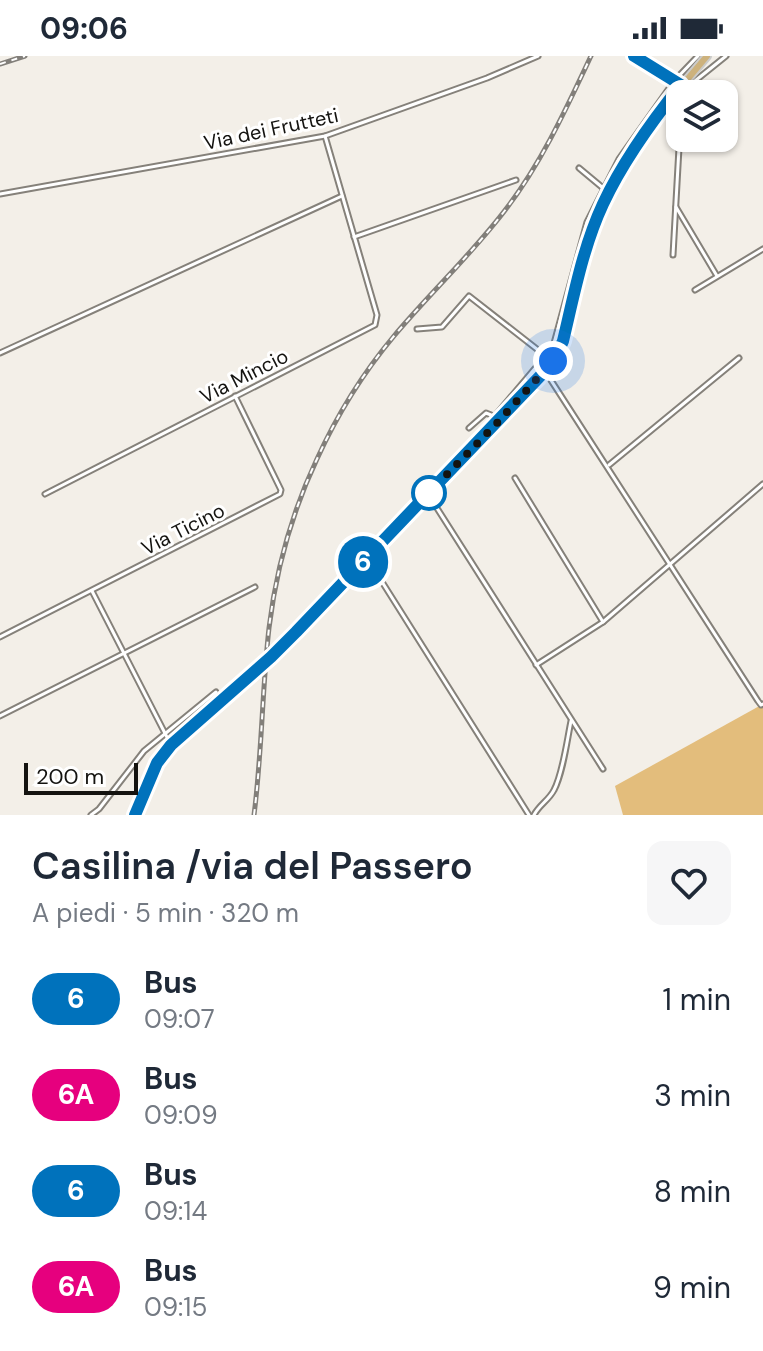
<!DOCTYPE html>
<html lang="it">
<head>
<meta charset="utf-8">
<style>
	body { margin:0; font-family:"DM Sans",sans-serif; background:#f6f6f7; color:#1f2937; height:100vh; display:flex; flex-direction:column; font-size:30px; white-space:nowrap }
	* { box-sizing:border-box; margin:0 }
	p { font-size:26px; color:#747a83 }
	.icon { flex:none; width:44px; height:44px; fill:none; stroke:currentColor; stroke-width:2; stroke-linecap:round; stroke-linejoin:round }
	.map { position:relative; height:759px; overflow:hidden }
	.drawer { display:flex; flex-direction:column; background:#fff; flex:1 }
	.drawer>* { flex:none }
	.badge { padding:0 16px; border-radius:26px; font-size:28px; line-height:52px }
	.fabs { position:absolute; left:666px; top:24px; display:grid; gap:16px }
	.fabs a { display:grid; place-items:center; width:72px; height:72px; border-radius:16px; background:#fff; box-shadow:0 2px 6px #0004; font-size:40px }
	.scale { position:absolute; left:24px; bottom:20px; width:114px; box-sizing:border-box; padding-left:8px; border:4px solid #141310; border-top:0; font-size:22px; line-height:28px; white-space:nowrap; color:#141310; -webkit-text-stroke:6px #fff; paint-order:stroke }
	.you { position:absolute; width:40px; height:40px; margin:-20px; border:6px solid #fff; border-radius:50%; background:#1a73e8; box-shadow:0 0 0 12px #1a73e833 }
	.map>.badge { position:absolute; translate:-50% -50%; box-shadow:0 0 0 4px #fff }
	.round { display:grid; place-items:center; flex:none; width:84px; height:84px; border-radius:16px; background:#f6f6f7 }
	.head { display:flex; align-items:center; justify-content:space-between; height:136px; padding:0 32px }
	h1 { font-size:38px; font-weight:600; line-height:60px }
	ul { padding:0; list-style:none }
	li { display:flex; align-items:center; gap:24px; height:96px; padding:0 32px }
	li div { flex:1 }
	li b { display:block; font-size:30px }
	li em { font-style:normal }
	li .badge { min-width:88px; font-weight:700; text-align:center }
	.status { display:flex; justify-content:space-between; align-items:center; height:56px; padding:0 40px; background:#fff; direction:ltr }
	.status svg { height:22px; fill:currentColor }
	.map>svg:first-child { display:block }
	.green { fill:#e3bd7c }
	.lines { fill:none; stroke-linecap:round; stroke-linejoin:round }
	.minor-casing { stroke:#85817a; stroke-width:7 }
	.primary-casing { stroke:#cbcbca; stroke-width:10 }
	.minor { stroke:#fff; stroke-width:3 }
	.primary { stroke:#cdb27d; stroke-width:6 }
	.rail-casing { stroke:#827f7a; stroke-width:5 }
	.rail { stroke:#fff; stroke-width:2; stroke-dasharray:6; stroke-linecap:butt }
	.primary-bridge-casing { stroke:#cbcbca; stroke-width:10; stroke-linecap:butt }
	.primary-bridge { stroke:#cdb27d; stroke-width:6 }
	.line-casing { stroke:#fff; stroke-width:18 }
	.line { stroke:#0072bc; stroke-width:12 }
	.walk { stroke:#141310; stroke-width:8; stroke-dasharray:0 14.4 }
	.stop-dot { fill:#fff; stroke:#0072bc; stroke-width:4 }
	.labels { text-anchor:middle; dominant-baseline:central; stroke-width:6; stroke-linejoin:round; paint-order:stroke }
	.street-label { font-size:20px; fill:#141310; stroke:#fff }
</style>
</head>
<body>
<div class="status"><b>09:06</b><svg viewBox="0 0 49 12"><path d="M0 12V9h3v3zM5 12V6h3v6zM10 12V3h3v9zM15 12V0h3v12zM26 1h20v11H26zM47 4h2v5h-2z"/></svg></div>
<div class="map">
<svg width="763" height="759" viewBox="0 0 763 759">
	<rect width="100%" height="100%" fill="#f3efe8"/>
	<g class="green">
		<path d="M674 27 677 29C644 72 611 117 592 167 576 208 570 252 557 294L553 301 518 341 520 332 553 293 588 167 616 111Z"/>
		<polygon points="763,648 763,759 623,759 615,730"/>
	</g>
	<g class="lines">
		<defs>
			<g id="minor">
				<polyline points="635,0 678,26 685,33"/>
				<polyline points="683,38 685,33 726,0"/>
				<polyline points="579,112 603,132"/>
				<polyline points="0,138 325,80 487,22 538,0"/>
				<polyline points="676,151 717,220"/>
				<polyline points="354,181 516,124"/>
				<polyline points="673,199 680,74"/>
				<polyline points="695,234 763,193"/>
				<polyline points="417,273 442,271 469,240 547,301"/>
				<polyline points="0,297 342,140"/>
				<polyline points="545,315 758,645 761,649 763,648"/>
				<polyline points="494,361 553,291 587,166 619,103 675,24 698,0"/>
				<polyline points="469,372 486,357 491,359 497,367"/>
				<polyline points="609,409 739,302"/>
				<polyline points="515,422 603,566"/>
				<polyline points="45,438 375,269 377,259 325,80"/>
				<polyline points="428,438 603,713"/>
				<polyline points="367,502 529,759"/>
				<polyline points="92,535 171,689"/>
				<polyline points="0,581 280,438 281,434 235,340"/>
				<polyline points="536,609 603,566 763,428"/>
				<polyline points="0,660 255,531"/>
				<polyline points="91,759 99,753 144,695 216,636"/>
				<path d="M534 759C539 749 549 744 554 734 563 717 567 684 571 665"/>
			</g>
			<g id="primary">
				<polyline points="271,601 497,367 555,303 563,285 579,220 590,181 603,147 638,88 659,57 707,0"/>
				<path d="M135 759C143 738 151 715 164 697 184 669 225 640 252 617"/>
			</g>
		</defs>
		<use href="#minor" class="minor-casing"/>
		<use href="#primary" class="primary-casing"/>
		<use href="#minor" class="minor"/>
		<use href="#primary" class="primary"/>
		<defs>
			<g id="rail">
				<polyline points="0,8 25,0"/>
				<path d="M254 759C262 697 262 634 269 572 276 514 292 456 317 403 337 359 363 317 394 280 430 237 472 198 506 153 542 106 566 53 591 0"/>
			</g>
		</defs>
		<use href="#rail" class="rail-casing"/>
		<use href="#rail" class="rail"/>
		<defs>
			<polyline id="primary-bridge" points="252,617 271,601"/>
		</defs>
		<use href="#primary-bridge" class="primary-bridge-casing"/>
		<use href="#primary-bridge" class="primary-bridge"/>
	</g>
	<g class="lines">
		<defs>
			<path id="line" d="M135 759 157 707 171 689 271 601 296 576 545 315 556 301 563 285C574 239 583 191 603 148 623 105 652 65 681 29L634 0"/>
		</defs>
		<use href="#line" class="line-casing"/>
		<use href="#line" class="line"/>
		<polyline class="walk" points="429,437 428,438 497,367 553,305"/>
	</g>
	<circle class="stop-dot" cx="429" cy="437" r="16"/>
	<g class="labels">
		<g class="street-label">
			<text transform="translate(271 73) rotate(-12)">Via dei Frutteti</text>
			<text transform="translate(244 320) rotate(-27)">Via Mincio</text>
			<text transform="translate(183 473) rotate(-27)">Via Ticino</text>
		</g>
	</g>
</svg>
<div class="fabs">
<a><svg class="icon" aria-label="layers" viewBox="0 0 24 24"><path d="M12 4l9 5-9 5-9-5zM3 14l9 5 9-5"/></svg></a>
</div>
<div class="scale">200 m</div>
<div class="you" style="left:553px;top:305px"></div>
<b class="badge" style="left:363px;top:506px;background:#0072bc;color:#fff">6</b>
</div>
<section class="drawer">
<div class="head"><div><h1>Casilina /via del Passero</h1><p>A piedi · 5 min · 320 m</p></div><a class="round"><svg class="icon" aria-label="heart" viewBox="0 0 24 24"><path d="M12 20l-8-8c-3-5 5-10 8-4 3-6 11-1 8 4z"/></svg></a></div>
<ul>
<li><span class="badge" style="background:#0072bc;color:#fff">6</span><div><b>Bus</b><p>09:07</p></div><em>1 min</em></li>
<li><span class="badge" style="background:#e6007e;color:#fff">6A</span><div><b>Bus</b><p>09:09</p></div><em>3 min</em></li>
<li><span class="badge" style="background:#0072bc;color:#fff">6</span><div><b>Bus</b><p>09:14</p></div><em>8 min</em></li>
<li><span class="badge" style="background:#e6007e;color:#fff">6A</span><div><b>Bus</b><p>09:15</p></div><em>9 min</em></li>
</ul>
</section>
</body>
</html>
